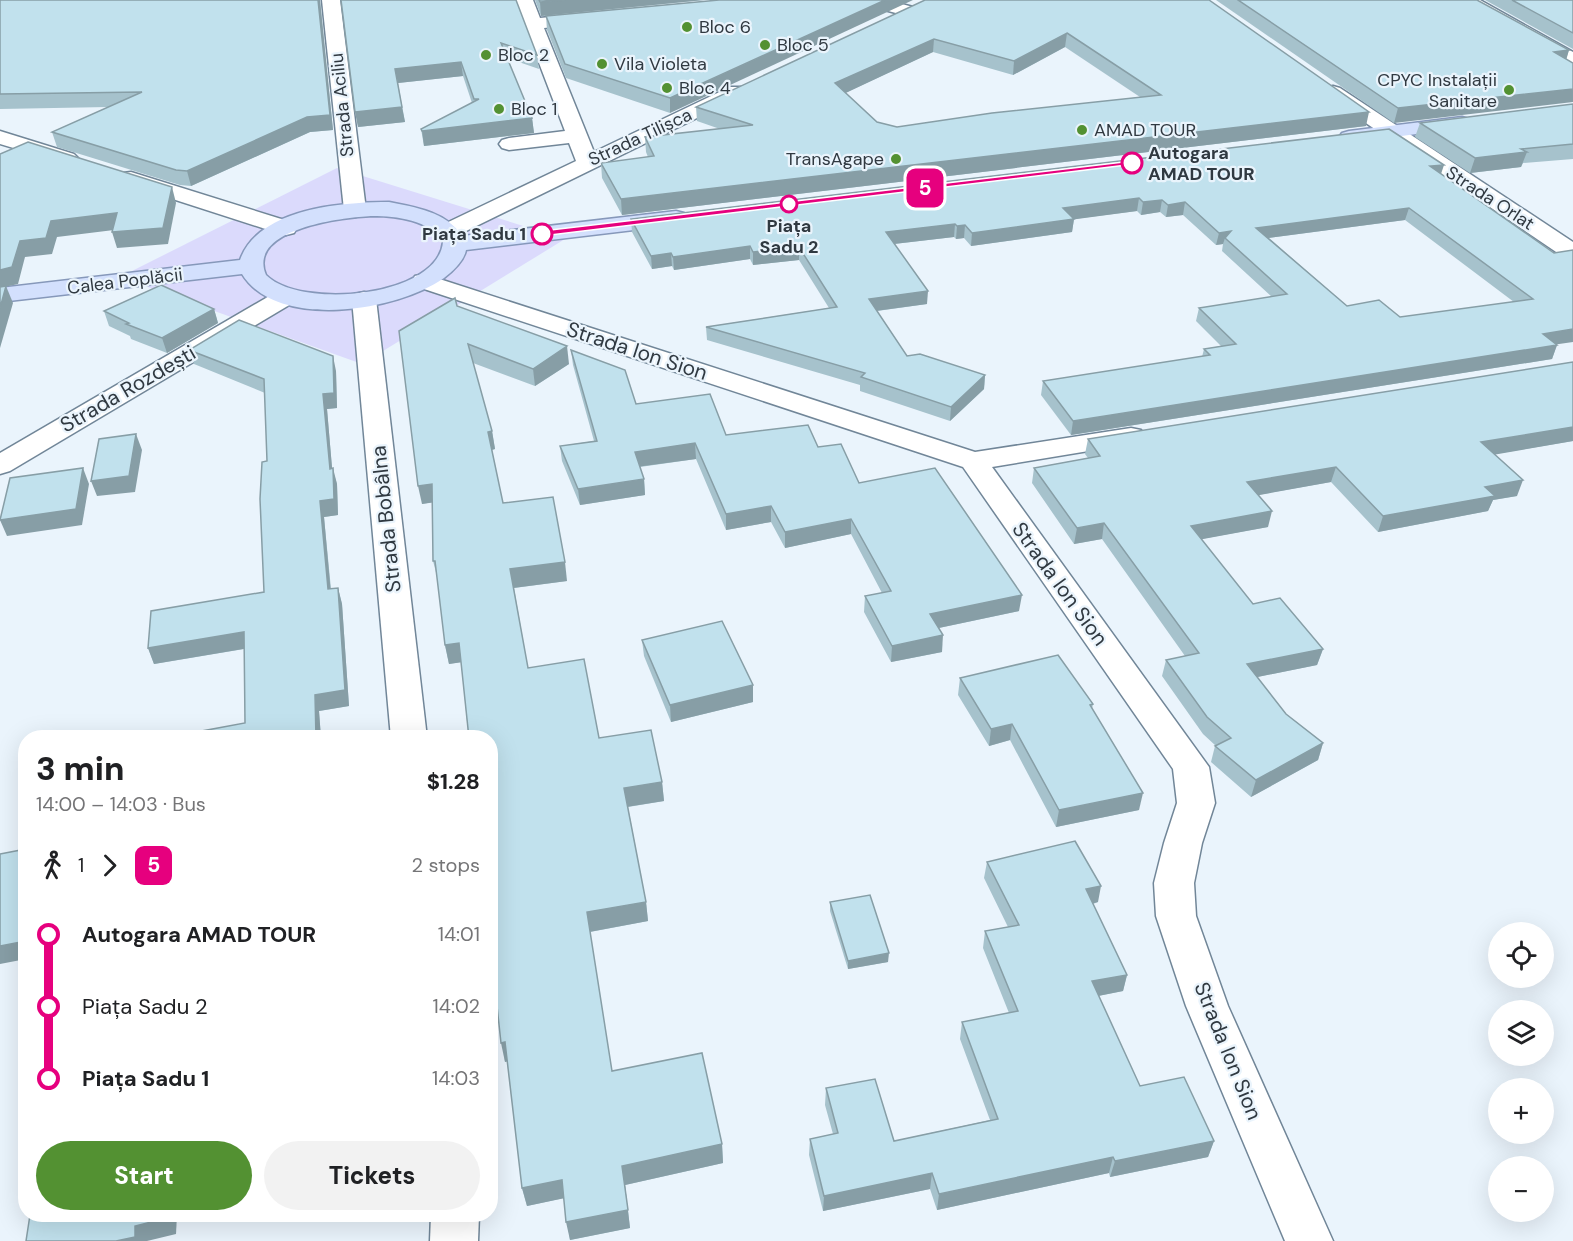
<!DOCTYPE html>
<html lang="en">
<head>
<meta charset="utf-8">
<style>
	body { margin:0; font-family:"DM Sans",sans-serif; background:#f2f2f2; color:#202124; height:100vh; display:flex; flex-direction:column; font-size:22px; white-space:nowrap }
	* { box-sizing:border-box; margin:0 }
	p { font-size:20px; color:#757577 }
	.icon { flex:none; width:33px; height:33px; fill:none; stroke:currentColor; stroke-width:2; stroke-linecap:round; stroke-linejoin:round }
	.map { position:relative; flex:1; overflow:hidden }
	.side { position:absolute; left:18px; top:730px; width:480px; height:492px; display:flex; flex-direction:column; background:#fff; border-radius:24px; box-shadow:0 6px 24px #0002 }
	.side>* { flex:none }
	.badge { padding:0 12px; border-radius:9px; font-size:21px; line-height:39px }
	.tools { position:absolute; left:1488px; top:922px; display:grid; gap:12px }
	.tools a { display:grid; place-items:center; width:66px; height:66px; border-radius:50%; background:#fff; box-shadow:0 6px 24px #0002; font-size:30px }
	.map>.badge { position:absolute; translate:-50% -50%; box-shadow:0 0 0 3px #fff }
	.legs { display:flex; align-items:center; gap:9px; height:66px; padding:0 18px; font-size:20px }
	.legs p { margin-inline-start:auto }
	.overview { display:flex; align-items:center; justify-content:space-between; height:102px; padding:0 18px }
	h1 { font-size:33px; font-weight:800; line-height:45px }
	.primary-button { display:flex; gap:12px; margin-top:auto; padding:12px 18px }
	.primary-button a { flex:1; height:69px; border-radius:36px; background:#539132; color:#fff; font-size:24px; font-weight:800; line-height:69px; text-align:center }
	.primary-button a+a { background:#f2f2f2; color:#202124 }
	ul { padding:0 18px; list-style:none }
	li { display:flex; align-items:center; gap:21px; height:72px; font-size:22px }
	li i { display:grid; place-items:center; width:9px; height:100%; margin:0 8px; background:currentColor }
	li i::after { content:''; width:15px; height:15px; margin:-8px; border:4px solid; border-radius:50%; background:#fff }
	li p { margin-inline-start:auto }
	li:first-child i { background:linear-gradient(#0000 50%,currentColor 0) }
	li:last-child i { background:linear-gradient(currentColor 50%,#0000 0) }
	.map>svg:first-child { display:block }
	.green { fill:#dbdafc }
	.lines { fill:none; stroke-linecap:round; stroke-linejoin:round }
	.minor-casing { stroke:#718698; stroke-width:3 }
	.major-casing { stroke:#8698ba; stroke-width:3 }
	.minor { fill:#fff; fill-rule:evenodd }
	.major { fill:#d3e0fd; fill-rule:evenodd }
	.wall { fill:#a6c2cc; fill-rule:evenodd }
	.shaded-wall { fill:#879ea6 }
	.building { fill:#c1e1ed; stroke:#879ea6; stroke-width:1.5; fill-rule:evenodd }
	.line-1 { fill:#e6007e; stroke:#fff; stroke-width:1.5 }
	.poi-dot { fill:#539132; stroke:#eaf4fc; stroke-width:2 }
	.stop-1-dot { fill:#fff; stroke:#e6007e; stroke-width:3 }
	.labels { text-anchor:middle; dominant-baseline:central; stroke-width:4.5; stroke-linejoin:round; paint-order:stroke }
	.far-poi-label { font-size:18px; fill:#303941; stroke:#eaf4fc; text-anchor:start }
	.far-street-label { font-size:18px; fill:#303941; stroke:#eaf4fc }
	.far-stop-label { font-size:18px; font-weight:bold; fill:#303941; stroke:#eaf4fc; text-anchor:start }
	.street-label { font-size:21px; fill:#303941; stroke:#eaf4fc }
</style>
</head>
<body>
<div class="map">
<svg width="1573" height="1241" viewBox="0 0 1573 1241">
	<rect width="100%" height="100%" fill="#eaf4fc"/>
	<polygon class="green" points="337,168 565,239 362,364 120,277"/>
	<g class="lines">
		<defs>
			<g id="minor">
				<polygon points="322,0 340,0 366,210 363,215 355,217 347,215 344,210"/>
				<polygon points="515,0 533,0 540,18 592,13 598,14 601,18 598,22 592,23 544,28 594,152 730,87 744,87 747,91 744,95 456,236 448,238 440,236 436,231 440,226 576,161 569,143 509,150 502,148 499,144 502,140 509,138 565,131"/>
				<polygon points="859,0 887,0 913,7 916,11 913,15 907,16 862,4"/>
				<polygon points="1458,0 1480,0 1573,52 1573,66 1461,4"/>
				<polygon points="1333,86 1340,88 1573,242 1573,260 1565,258 1326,96 1323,92 1326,88"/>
				<polygon points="0,131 74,154 78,158 74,162 67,164 0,144"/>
				<polygon points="131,172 294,223 297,228 294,233 286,235 278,233 123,183 120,178 123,173"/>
				<polygon points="424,274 975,452 1131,428 1141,430 1145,436 1141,442 1131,444 992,467 1209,767 1215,803 1202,843 1194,883 1196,916 1228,1006 1333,1241 1285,1241 1186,1006 1156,916 1154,883 1164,843 1177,803 1173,769 963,467 415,286 412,281 415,276"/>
				<polygon points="287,289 296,291 299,296 296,301 10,471 0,474 0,453 278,291"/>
				<polygon points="364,292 373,294 376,299 427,738 391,738 352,299 355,294"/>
				<polygon points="431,1215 479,1215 478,1241 430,1241"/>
			</g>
			<g id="major">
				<polygon points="1462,117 1469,119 1472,123 1469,127 1349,143 1342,141 1339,137 1342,133 1349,131"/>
				<path d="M389 202C415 207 447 212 462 236L676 211 684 213 687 218 684 223 676 225 466 250C464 261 453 271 444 278 398 311 277 331 242 274L0 302V288L240 260C258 208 343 202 389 202ZM373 216C396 216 430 220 443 242 438 297 301 310 266 275 246 228 346 217 373 216Z"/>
			</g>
		</defs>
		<use href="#minor" class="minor-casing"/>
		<use href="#major" class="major-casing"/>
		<use href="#minor" class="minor"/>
		<use href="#major" class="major"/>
	</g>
	<g class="wall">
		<polygon points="0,0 320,0 333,130 310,132 191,186 180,185 57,147 52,132 108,107 0,109"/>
		<polygon points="341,0 516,0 537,55 539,69 507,58 532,118 534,133 424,146 421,129 472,103 463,76 398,83 405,122 358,127"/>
		<polygon points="535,0 704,0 541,16"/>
		<polygon points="719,0 670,113 566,78 547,30 546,16"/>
		<path d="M925 0H1209L1366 126 622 215 602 178 601 163 648 157 646 152 645 137 720 129 697 121 696 107ZM1065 47 1140 97 897 127 877 122 845 93 933 52 1013 75Z"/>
		<polygon points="1216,0 1477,0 1569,50 1566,59 1394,123"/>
		<polygon points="1485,0 1573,0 1573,49"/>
		<polygon points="1573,104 1573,159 1523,163 1521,167 1470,173 1415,137 1420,123"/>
		<path d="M1441 174 1554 253 1556 344 1557 345 1552 359 1071 435 1041 395 1043 381 1202 357 1204 349 1221 346 1196 321 1199 308 1272 297 1222 251 1223 244 1216 245 1183 215 1166 217 1160 212 1141 215 1137 211 1074 219 1072 232 971 246 964 238 956 239 954 237 894 244 927 304 877 311 907 356 985 375 984 389 950 421 860 391V385L707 340 706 327 829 308 799 260 753 265 750 259 674 270 672 266 652 269 632 232 631 219ZM1405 220 1514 302 1400 317 1347 306 1269 238Z"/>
		<polygon points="457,306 569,364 535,386 473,363 492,431 495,449 492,450 503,503 567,581 514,588 528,668 599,738 662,782 664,801 628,807 646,902 648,921 590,932 612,1071 722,1144 723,1163 625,1185 630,1228 570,1240 564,1198 527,1206 522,1188 507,1061 505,1062 491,949 490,950 461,662 449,664 445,645 438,580 433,561 433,502 422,504"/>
		<polygon points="214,309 218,323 167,353 131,339 130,336 109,326 104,311"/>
		<polygon points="189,350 336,371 337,408 327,409 332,468 337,484 338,515 324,517 331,589 338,588 342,604 349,706 319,711 321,738 201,738 245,723 244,649 154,664 148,648 264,592 267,461 265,393 194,364"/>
		<polygon points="571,350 636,404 726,435 818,447 859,483 1019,611 939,628 942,652 891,662 864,612 865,596 882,593 851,534 785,548 771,522 726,530 696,459 640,467 644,479 645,495 580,505 562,461 560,446 594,441 573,365"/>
		<polygon points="1573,362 1573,441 1495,454 1517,496 1493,500 1488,511 1378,532 1331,482 1258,495 1268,527 1201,539 1253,604 1323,649 1317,665 1257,677 1286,714 1323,743 1318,760 1251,797 1211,762 1215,746 1216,746 1203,734 1162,676 1166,660 1185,656 1102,539 1074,544 1032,483 1034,468 1088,458 1085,454 1088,439"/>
		<polygon points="642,640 753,702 671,722 644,656"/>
		<polygon points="960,678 1093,704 1092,709 1139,810 1056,827 1010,740 989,746 958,695"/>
		<polygon points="987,862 1098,902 1093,904 1127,975 1123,991 1098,996 1140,1086 1214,1141 1208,1157 1110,1177 1109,1173 937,1210 930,1189 823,1211 809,1155 810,1139 833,1134 825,1105 826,1088 894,1141 990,1120 960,1039 962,1022 1009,1013 983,948 985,931 1008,927 984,878"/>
		<polygon points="830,902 888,962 848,969 830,911"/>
	</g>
	<g class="shaded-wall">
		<polygon points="318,0 320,0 333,130 310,132 191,186 187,171 307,117"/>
		<polygon points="565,0 704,0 541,16 540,2"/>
		<polygon points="885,0 913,0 670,113 670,98"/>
		<polygon points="1067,33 1065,47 1013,75 1014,61"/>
		<polygon points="934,39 933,52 835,98 835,83"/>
		<polygon points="1569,50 1565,64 1554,52"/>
		<polygon points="461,62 463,76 398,83 395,69"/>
		<polygon points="1573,89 1573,102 1394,123 1398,108"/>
		<polygon points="402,107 405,122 358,127 355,112"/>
		<polygon points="1369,112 1366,126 622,215 621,199"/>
		<polygon points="532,118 534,133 424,146 422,131"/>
		<polygon points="1527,152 1521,167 1470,173 1475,158"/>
		<polygon points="1444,165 1440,177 1430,166"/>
		<polygon points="172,187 176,203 168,244 117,248 112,232"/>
		<polygon points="1139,198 1137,211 1062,221 1063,208"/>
		<polygon points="1162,200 1160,212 1141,215 1143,202"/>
		<polygon points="1185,202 1183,215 1166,217 1168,205"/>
		<polygon points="1409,208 1405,220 1253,240 1256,228"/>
		<polygon points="117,213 122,229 57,237 52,254 25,257 18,284 0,288 0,270 20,241 51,221"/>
		<polygon points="1074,219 1072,232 971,246 972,233"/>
		<polygon points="955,224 954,237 885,245 886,232"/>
		<polygon points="965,225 964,238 956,239 957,226"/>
		<polygon points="1231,231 1225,238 1223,244 1216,245 1219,233"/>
		<polygon points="750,246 750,259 674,270 673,257"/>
		<polygon points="799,247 799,260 753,265 753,252"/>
		<polygon points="671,253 672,266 652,269 651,256"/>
		<polygon points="6,286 13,303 0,348 0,308"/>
		<polygon points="928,291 927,304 868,312 869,299"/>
		<polygon points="214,309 218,323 167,353 162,338"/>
		<polygon points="1573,329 1573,342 1538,347 1543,334"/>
		<polygon points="1557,345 1552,359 1071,435 1073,421"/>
		<polygon points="567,346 569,364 535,386 533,369"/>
		<polygon points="333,356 336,371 337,408 327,409 333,479 333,468 337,484 338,515 324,517 332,605 328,589 320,501 323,394"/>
		<polygon points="985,375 984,389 950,421 951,407"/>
		<polygon points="1573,427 1573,441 1475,458 1481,442"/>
		<polygon points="492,431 495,449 491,450 488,432"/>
		<polygon points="136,434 142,450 135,492 97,496 91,481"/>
		<polygon points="695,443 696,459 636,467 635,452"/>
		<polygon points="1336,467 1331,482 1243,498 1247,482"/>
		<polygon points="83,468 89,484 82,525 7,536 0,520"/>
		<polygon points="644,479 645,495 580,505 578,489"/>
		<polygon points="1523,480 1517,496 1493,500 1488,511 1378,532 1383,516 1485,487"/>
		<polygon points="432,484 436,502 422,504 418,486"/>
		<polygon points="771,506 771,522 726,530 726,514"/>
		<polygon points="1272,511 1268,527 1187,542 1191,526"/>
		<polygon points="851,519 851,534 785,548 785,532"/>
		<polygon points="1104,523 1102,539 1074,544 1077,528"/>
		<polygon points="565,562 567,581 513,588 510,569"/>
		<polygon points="338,588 342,604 349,706 319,711 321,738 316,738 315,695"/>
		<polygon points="1022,595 1019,611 929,630 930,614"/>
		<polygon points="244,632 249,648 154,664 148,648"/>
		<polygon points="943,635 942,652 891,662 892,646"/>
		<polygon points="459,643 463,662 449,664 445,645"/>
		<polygon points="1323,649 1317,665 1243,680 1247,664"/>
		<polygon points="753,685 753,702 671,722 670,705"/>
		<polygon points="1012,724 1010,740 989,746 991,729"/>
		<polygon points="1323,743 1318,760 1251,797 1256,780"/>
		<polygon points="662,782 664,801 626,807 624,788"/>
		<polygon points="1143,793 1139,810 1056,827 1059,810"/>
		<polygon points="1101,886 1098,902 1083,906 1086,889"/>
		<polygon points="646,902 648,921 589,932 587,912"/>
		<polygon points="26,941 26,959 0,964 0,946"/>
		<polygon points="889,953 888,962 848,969 848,961"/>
		<polygon points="1127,975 1123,991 1088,998 1092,981"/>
		<polygon points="505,1042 509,1061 505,1062 501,1043"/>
		<polygon points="1214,1141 1208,1157 1110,1177 1115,1161"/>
		<polygon points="722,1144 723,1163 625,1185 630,1228 570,1240 566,1222 622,1166"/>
		<polygon points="1113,1157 1109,1173 937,1210 939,1194"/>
		<polygon points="932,1173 930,1189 823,1211 824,1196"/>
		<polygon points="562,1180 565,1198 527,1206 522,1188"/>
		<polygon points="167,1215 177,1215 176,1234 147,1241 116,1241 135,1226"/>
	</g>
	<g class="building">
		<polygon points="0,0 318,0 330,115 307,117 187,171 176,170 52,132 142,92 0,94"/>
		<polygon points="341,0 516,0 537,55 501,43 532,118 422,131 421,129 479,99 474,99 461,62 395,69 402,107 355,112"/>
		<polygon points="539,0 565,0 540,2"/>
		<polygon points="719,0 885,0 670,98 565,64 546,16"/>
		<path d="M925 0H1209L1369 112 621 199 601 163 654 156 645 137 753 125 696 107ZM1067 33 1161 95 992 113 897 127 877 122 835 83 934 39 1014 61Z"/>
		<polygon points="1238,0 1477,0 1569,50 1554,52 1573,63 1573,89 1398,108"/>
		<polygon points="1512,0 1573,0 1573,33"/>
		<polygon points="1573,104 1573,144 1521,149 1527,152 1475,158 1420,123"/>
		<path d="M1389 129 1444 165 1430 166 1554 253 1573 250V329L1543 334 1557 345 1073 421 1043 381 1210 355 1204 349 1236 344 1199 308 1287 294 1225 238 1231 231 1219 233 1185 202 1168 205 1162 200 1143 202 1139 198 1063 208 1074 219 972 233 965 225 957 226 955 224 886 232 928 291 869 299 907 356 920 354 985 375 951 407 861 377 865 373 706 327 837 307 799 247 753 252 750 246 673 257 671 253 651 256 631 219ZM1409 208 1533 299 1400 317 1379 300 1347 306 1256 228Z"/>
		<polygon points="28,142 172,187 163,228 112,232 117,213 51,221 46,238 20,241 12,267 0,270 0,154"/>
		<polygon points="161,285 214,309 162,338 126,324 129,323 104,311"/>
		<polygon points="6,286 0,308 0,287"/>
		<polygon points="455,298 457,306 567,346 533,369 468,344 492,431 488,432 503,503 553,497 565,562 510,569 528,668 584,659 599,738 651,730 662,782 624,788 646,902 587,912 612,1071 702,1053 722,1144 622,1166 628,1210 566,1222 562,1180 522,1188 505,1042 501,1043 490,941 490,738 469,738 459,643 445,645 435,561 433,561 432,484 418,486 399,331"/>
		<polygon points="239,320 333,356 334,393 323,394 330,469 333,468 334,499 320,501 328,589 338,588 345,690 315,695 316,738 201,738 202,731 245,723 244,632 148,648 151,611 264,592 260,499 262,462 267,461 264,379 189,350"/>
		<polygon points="571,350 625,370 636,404 710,394 726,435 808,425 818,447 841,444 859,483 935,468 1022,595 930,614 943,635 892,646 865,596 891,591 851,519 785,532 771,506 726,514 695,443 635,452 644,479 578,489 560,446 597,441"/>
		<polygon points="1573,362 1573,427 1481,442 1523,480 1485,487 1495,496 1383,516 1336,467 1247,482 1272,511 1191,526 1253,604 1280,598 1323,649 1247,664 1286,714 1323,743 1256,780 1215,746 1231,738 1207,717 1166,660 1199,653 1104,523 1077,528 1034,468 1100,456 1088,439"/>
		<polygon points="136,434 129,476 91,481 99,439"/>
		<polygon points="83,468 76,509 0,520 10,478"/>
		<polygon points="722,621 753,685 670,705 642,640"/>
		<polygon points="1058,655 1093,704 1090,705 1143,793 1059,810 1012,724 991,729 960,678"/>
		<polygon points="1075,841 1101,886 1086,889 1127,975 1092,981 1140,1086 1184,1077 1214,1141 1115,1161 1113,1157 939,1194 932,1173 824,1196 810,1139 838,1133 826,1088 875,1079 894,1141 998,1119 962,1022 1018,1011 985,931 1019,925 987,862"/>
		<polygon points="26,849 26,941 0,946 0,854"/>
		<polygon points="870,895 889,953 848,961 830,902"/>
		<polygon points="30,1215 167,1215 167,1218 135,1226 135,1237 116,1241 26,1241"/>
	</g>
	<polygon class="line-1" points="1132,161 1136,163 1135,164 542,236 537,234 542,231"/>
	<g class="poi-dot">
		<circle cx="687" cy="27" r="6"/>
		<circle cx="765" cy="45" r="6"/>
		<circle cx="486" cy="55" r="6"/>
		<circle cx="602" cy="64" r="6"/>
		<circle cx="667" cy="88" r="6"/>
		<circle cx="1509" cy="90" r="6"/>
		<circle cx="499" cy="109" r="6"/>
		<circle cx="1082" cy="130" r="6"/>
		<circle cx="896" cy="159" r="6"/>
	</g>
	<g class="stop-1-dot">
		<circle cx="1132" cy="163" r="10"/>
		<circle cx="789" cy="204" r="8"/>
		<circle cx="542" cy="234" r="10"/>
	</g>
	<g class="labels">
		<g class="far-poi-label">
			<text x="699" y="27">Bloc 6</text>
			<text x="777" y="45">Bloc 5</text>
			<text x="498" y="55">Bloc 2</text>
			<text x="614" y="64">Vila Violeta</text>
			<text x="1497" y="80" text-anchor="end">CPYC Instalații<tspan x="1497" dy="21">Sanitare</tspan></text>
			<text x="679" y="88">Bloc 4</text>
			<text x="511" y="109">Bloc 1</text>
			<text x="1094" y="130">AMAD TOUR</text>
			<text x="884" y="159" text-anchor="end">TransAgape</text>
		</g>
		<g class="far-street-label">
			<text transform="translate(342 105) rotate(-96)">Strada Aciliu</text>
			<text transform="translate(640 137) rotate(-25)">Strada Tilișca</text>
			<text transform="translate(1490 198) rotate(33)">Strada Orlat</text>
			<text transform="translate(125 281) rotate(-7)">Calea Poplăcii</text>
		</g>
		<g class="far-stop-label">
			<text x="1148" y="153">Autogara<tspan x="1148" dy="21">AMAD TOUR</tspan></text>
			<text x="789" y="226" text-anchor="middle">Piața<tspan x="789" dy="21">Sadu 2</tspan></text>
			<text x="526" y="234" text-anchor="end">Piața Sadu 1</text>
		</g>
		<g class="street-label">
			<text transform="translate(637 351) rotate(18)">Strada Ion Sion</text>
			<text transform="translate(128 389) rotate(-30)">Strada Rozdești</text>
			<text transform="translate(386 519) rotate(-96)">Strada Bobâlna</text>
			<text transform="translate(1060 584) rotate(54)">Strada Ion Sion</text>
			<text transform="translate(1228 1051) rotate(68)">Strada Ion Sion</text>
		</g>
	</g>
</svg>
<div class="tools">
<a><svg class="icon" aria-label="locate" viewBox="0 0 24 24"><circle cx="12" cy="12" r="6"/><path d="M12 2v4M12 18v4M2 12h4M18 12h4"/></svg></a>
<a><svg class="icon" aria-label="layers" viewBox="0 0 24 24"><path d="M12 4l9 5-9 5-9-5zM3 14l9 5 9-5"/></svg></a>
<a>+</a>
<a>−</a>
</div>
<b class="badge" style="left:925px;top:188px;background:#e6007e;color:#fff">5</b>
<section class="side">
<div class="overview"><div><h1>3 min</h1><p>14:00 – 14:03 · Bus</p></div><b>$1.28</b></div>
<div class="legs"><svg class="icon" aria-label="walk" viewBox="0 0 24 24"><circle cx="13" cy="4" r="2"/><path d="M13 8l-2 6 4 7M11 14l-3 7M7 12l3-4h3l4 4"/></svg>1<svg class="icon" aria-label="forward" viewBox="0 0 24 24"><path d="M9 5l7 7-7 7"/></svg><b class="badge" style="background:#e6007e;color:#fff">5</b><p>2 stops</p></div>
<ul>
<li><i style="color:#e6007e"></i><b>Autogara AMAD TOUR</b><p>14:01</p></li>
<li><i style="color:#e6007e"></i><span>Piața Sadu 2</span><p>14:02</p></li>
<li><i style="color:#e6007e"></i><b>Piața Sadu 1</b><p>14:03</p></li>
</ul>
<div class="primary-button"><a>Start</a><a>Tickets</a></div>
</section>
</div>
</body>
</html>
